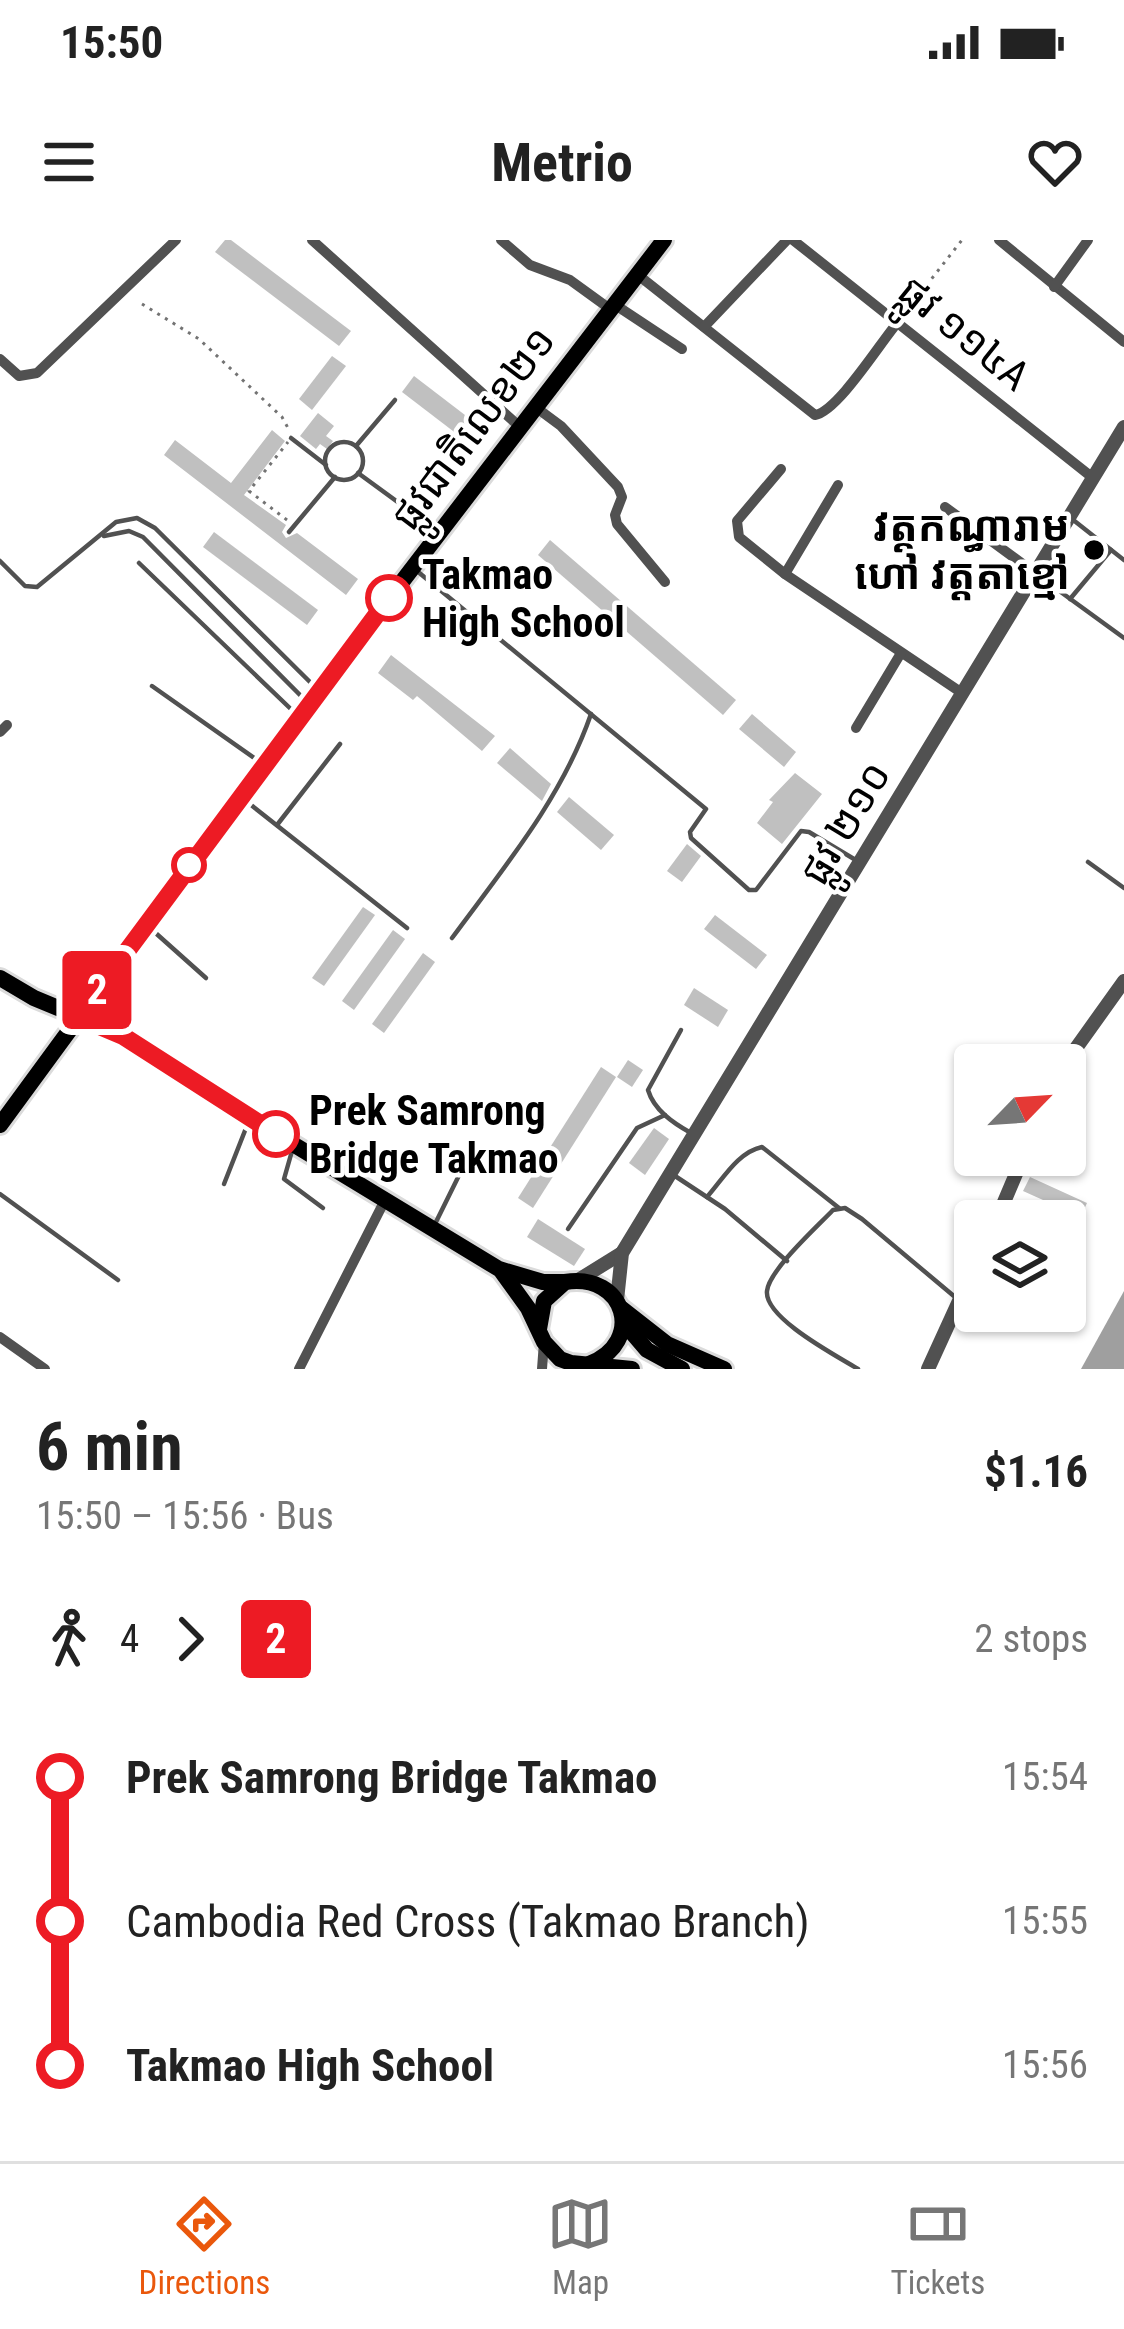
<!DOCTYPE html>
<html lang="en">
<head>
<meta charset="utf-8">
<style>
	body { margin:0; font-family:"Roboto Condensed","Noto Sans Khmer",sans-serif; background:#f6f6f6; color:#222; height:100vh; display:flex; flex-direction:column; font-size:45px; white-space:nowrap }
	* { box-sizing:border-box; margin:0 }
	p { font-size:39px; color:#767676 }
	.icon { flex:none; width:66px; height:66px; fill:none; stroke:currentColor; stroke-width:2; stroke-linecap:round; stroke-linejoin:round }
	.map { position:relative; height:1129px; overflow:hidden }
	.sheet { display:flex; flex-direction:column; background:#fff; flex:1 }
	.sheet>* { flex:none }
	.badge { padding:0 24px; border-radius:9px; font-size:42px; line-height:78px }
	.needle { width:78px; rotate:65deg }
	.tools { position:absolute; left:954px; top:804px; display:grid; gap:24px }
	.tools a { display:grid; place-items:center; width:132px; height:132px; border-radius:12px; background:#fff; box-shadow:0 3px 9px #0004; font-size:60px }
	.map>.badge { position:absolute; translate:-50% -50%; box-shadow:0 0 0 6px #fff }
	.legs { display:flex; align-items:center; gap:18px; height:132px; padding:0 36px; font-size:39px }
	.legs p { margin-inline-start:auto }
	.headline { display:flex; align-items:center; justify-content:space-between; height:204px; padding:0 36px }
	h1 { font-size:66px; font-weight:700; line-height:90px }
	ul { padding:0 36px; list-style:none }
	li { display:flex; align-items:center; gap:42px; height:144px; font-size:45px }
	li i { display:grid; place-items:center; width:18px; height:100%; margin:0 15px; background:currentColor }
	li i::after { content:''; width:30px; height:30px; margin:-15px; border:9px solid; border-radius:50%; background:#fff }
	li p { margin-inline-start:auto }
	li:first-child i { background:linear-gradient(#0000 50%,currentColor 0) }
	li:last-child i { background:linear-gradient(currentColor 50%,#0000 0) }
	.status { display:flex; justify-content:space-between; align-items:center; height:84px; padding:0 60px; background:#fff; direction:ltr }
	.status svg { height:33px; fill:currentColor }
	header { display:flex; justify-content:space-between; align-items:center; height:156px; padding:0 36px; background:#fff; font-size:54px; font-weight:700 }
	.tab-bar { display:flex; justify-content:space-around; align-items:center; height:168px; border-top:3px solid #e0e0e0; background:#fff; font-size:33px; color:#767676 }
	.tab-bar a { display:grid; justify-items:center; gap:6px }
	.tab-bar .active { color:#ea580c }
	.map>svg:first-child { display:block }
	.water { fill:#9f9f9f }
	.building { fill:#c0c0c0 }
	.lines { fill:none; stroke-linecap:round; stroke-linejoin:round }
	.primary-casing { stroke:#dbdbdb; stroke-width:22 }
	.path { stroke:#737373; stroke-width:3; stroke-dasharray:3 6; stroke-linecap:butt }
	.service { stroke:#515151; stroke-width:4.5 }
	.minor { stroke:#515151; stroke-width:10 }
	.tertiary { stroke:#515151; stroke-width:14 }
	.primary { stroke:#000; stroke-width:16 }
	.line-1-casing { stroke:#fff; stroke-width:27 }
	.line-1 { stroke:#ed1b24; stroke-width:18 }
	.poi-dot { fill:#000; stroke:#fff; stroke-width:4.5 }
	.stop-1-dot { fill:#fff; stroke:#ed1b24; stroke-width:6 }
	.labels { text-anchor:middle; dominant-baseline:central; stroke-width:9; stroke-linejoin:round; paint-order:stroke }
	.street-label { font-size:42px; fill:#000; stroke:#fff }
	.poi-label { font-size:42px; font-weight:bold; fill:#000; stroke:#fff; text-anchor:end }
	.stop-label { font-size:42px; font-weight:bold; fill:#000; stroke:#fff; text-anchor:start }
</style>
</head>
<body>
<div class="status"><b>15:50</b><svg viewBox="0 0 49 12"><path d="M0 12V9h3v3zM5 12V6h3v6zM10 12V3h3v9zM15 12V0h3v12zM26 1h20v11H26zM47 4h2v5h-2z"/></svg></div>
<header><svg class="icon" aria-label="menu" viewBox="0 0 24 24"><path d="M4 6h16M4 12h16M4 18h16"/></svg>Metrio<svg class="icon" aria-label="heart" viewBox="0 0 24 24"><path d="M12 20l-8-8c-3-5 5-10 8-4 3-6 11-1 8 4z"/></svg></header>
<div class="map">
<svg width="1124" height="1129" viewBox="0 0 1124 1129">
	<rect width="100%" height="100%" fill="#fff"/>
	<polygon class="water" points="1124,1051 1124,1129 1081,1129"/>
	<g class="building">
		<polygon points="225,0 231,0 351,91 339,106 215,12"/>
		<polygon points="332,116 346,126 312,170 299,159"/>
		<polygon points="414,136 478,185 466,201 402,152"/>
		<polygon points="318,173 334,186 326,196 333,201 327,209 320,204 316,209 300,196"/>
		<polygon points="272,190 285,201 244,255 286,285 282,292 286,298 297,293 358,339 346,355 164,215 175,200 231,243"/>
		<polygon points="214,292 318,370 307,385 203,307"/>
		<polygon points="550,300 736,460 723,475 538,315"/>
		<polygon points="391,415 495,496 482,511 417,456 413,460 378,433"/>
		<polygon points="752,474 796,512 784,527 739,489"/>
		<polygon points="510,508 551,544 542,561 497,523"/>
		<polygon points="795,533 822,554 782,604 757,583 773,562 769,560"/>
		<polygon points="569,557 614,595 601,610 557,572"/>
		<polygon points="687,604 701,616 682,642 667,631"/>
		<polygon points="363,667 375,675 324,746 312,738"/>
		<polygon points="715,675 767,715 756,729 704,689"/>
		<polygon points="393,690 405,699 354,770 342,761"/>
		<polygon points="423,713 435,722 384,793 372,784"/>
		<polygon points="694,748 728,770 718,787 684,765"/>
		<polygon points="628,820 643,830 632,847 617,837"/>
		<polygon points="601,827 616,837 533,968 518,958"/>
		<polygon points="654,888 669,899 645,935 629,923"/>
		<polygon points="1030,937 1087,963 1065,1010 1065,981 1035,979 1043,960 1023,951"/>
		<polygon points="538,979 585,1009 574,1026 527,997"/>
	</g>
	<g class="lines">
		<defs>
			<g id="primary">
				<polyline points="0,738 34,758 123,795 278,895 499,1029 543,1042 565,1042"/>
				<polyline points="0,885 319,450 664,0"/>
				<polyline points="502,1032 528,1068 544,1102 560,1119 571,1123 632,1129"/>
				<polyline points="621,1068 667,1104 724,1129"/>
				<polyline points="623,1082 647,1110 682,1129"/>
				<path d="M539 1089 544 1061 565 1042C625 1032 646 1102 589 1124"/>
			</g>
		</defs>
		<use href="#primary" class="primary-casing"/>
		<g class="path">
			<polyline points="142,64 199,99 282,177 288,188"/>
			<polyline points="904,74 962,0"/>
			<polyline points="287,280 249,251 288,202"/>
		</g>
		<g class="service">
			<polyline points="291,198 326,225"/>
			<circle cx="344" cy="221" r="19"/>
			<polyline points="356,206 395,160"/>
			<polyline points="358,233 436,290"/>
			<polyline points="1072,279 1124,320"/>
			<polyline points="289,292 335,237"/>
			<polyline points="104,296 129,291 143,297 305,460"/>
			<polyline points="0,321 25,346 37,347 116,282 137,278 155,288 313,445"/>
			<polyline points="139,323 295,473"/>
			<polyline points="417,331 706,569 690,592 691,598 749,650 756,650 801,591 809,592 859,622"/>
			<polyline points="1036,334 1124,398"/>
			<polyline points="1070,359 1111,310"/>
			<polyline points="152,446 260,522"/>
			<polyline points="246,561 407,688"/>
			<polyline points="277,585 340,504"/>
			<polyline points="1088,622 1124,648"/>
			<polyline points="150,688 206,738"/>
			<path d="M452 698C505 626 562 558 591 474"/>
			<path d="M681 790 648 850C654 870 673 883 691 893"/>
			<polyline points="292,911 284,939 323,968"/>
			<polyline points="672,934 725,969 787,1021"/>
			<polyline points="224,944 248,883"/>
			<polyline points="0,954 118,1040"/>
			<path d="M707 957C723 939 738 912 762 907L839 968"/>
			<polyline points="435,984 472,909"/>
			<polyline points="568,989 637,888 665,875"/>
			<path d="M858 1129C837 1116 764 1078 767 1051 769 1030 818 986 833 970L845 968 862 979 955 1057"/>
		</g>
		<g class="minor">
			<polyline points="312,0 520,187"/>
			<polyline points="501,0 530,25 570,40 610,69"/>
			<polyline points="793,0 1093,238"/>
			<polyline points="999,0 1124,102"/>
			<path d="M638 35 815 175C838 171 880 103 898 82"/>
			<polyline points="1054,47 1088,0"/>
			<polyline points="614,64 682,109"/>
			<polyline points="704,87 787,0"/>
			<polyline points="0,119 19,136 37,133 176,0"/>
			<polyline points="534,166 561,186 618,247 622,257 615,275 617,284 665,342"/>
			<polyline points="781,229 737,281 739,297 785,334 962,453"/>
			<polyline points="945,267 1035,333"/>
			<polyline points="785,334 838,245"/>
			<polyline points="856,488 901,413"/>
			<polyline points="0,492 7,485"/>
			<polyline points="0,1097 45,1129"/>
			<polyline points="299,1129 385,960"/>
			<polyline points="542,1129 544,1102"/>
		</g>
		<g class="tertiary">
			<polyline points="1064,825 1124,741"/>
			<polyline points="996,981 1024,915"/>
			<polyline points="580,1039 622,1013"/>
			<polyline points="617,1060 622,1013 1124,187"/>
			<polyline points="928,1129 975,1026"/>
		</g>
		<use href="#primary" class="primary"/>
	</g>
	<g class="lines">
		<defs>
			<polyline id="line-1" points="276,894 123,796 78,777 389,358"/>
		</defs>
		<use href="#line-1" class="line-1-casing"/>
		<use href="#line-1" class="line-1"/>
	</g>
	<circle class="poi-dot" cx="1094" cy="310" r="12"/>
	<g class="stop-1-dot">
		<circle cx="389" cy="358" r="21"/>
		<circle cx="189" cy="625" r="15"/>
		<circle cx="276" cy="894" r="21"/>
	</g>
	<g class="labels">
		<g class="street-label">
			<text transform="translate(964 93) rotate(39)">ផ្លូវ ១១៤A</text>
			<text transform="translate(473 188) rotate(-53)">ផ្លូវជាតិលេខ២១</text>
			<text transform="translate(845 583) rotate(-59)">ផ្លូវ ២១០</text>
		</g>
		<g class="poi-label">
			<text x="1070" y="286">វត្តកណ្ធារាម<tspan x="1070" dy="48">ហៅ វត្តតាខ្មៅ</tspan></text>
		</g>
		<g class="stop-label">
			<text x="422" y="334">Takmao<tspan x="422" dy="48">High School</tspan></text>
			<text x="309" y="870">Prek Samrong<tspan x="309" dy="48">Bridge Takmao</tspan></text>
		</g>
	</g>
</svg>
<div class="tools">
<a><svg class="needle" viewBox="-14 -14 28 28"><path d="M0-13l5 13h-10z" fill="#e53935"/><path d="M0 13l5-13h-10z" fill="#767676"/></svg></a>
<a><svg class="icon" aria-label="layers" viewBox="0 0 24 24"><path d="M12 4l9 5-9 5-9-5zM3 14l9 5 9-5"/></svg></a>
</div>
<b class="badge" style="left:97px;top:750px;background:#ed1b24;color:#fff">2</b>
</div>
<section class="sheet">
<div class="headline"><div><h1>6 min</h1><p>15:50 – 15:56 · Bus</p></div><b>$1.16</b></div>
<div class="legs"><svg class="icon" aria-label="walk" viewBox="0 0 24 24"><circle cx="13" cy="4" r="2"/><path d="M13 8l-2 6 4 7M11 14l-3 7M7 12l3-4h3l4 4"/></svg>4<svg class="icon" aria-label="forward" viewBox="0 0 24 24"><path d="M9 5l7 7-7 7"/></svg><b class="badge" style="background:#ed1b24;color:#fff">2</b><p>2 stops</p></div>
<ul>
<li><i style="color:#ed1b24"></i><b>Prek Samrong Bridge Takmao</b><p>15:54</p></li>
<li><i style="color:#ed1b24"></i><span>Cambodia Red Cross (Takmao Branch)</span><p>15:55</p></li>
<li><i style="color:#ed1b24"></i><b>Takmao High School</b><p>15:56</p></li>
</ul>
</section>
<nav class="tab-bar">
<a class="active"><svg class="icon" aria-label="directions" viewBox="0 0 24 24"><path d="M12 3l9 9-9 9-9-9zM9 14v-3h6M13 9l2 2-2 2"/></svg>Directions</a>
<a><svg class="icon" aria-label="map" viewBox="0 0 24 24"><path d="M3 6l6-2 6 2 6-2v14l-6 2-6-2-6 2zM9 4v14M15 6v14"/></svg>Map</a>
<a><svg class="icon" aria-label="tickets" viewBox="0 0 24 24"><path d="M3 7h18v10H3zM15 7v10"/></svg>Tickets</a>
</nav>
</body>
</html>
